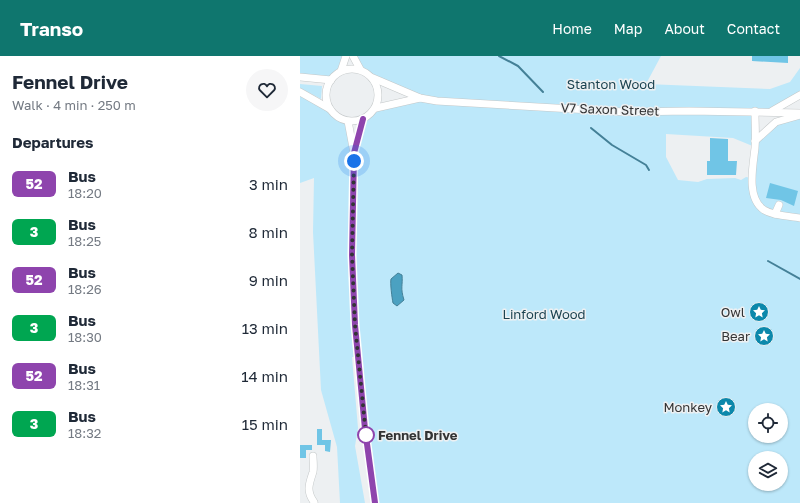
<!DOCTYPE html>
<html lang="en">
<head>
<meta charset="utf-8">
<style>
	body { margin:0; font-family:"Golos Text",sans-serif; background:#f6f6f7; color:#1f2937; height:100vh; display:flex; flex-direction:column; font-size:15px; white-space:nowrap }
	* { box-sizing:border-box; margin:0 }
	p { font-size:13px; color:#747a83 }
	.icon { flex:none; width:22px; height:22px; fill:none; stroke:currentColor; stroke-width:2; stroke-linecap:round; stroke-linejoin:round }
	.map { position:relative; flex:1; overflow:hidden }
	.details { display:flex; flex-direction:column; background:#fff; width:300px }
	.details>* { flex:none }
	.badge { padding:0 8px; border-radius:6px; font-size:14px; line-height:26px }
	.controls { position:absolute; left:448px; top:347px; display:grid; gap:8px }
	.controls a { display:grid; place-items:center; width:40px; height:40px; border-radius:50%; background:#fff; box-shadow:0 1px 3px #0004; font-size:20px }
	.you { position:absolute; width:20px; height:20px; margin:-10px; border:3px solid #fff; border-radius:50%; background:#1a73e8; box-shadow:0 0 0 6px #1a73e833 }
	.map>.badge { position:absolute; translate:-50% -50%; box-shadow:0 0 0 2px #fff }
	h2 { padding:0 12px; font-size:15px; line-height:36px }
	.round { display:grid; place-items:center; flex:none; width:42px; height:42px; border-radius:21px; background:#f6f6f7 }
	.summary { display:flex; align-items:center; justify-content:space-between; height:68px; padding:0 12px }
	h1 { font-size:19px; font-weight:700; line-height:30px }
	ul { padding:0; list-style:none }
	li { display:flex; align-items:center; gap:12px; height:48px; padding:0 12px }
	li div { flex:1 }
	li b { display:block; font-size:15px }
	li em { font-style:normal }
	li .badge { min-width:44px; font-weight:700; text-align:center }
	header { display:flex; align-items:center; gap:24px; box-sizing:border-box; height:56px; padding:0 20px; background:#0f766e; color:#fff }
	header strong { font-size:19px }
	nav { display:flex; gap:22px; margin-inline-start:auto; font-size:14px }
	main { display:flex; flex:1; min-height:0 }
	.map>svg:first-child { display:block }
	.green { fill:#bde8fa; fill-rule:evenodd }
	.water { fill:#4ba1c1; stroke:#448097 }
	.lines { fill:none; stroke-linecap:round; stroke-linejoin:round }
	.stream { stroke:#448097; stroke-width:2 }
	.building { fill:#70c5e6 }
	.minor-casing { stroke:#c4c8c9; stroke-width:8 }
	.minor { stroke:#fff; stroke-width:7 }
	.line-casing { stroke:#fff; stroke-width:9 }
	.line { stroke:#8e44ad; stroke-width:6 }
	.walk { stroke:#333435; stroke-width:4; stroke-dasharray:0 7.2 }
	.stop-dot { fill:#fff; stroke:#8e44ad; stroke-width:2 }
	.labels { text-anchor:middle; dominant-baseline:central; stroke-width:3; stroke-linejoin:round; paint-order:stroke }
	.park-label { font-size:13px; fill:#1c4351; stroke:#edf0f2 }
	.street-label { font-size:13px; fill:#333435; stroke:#edf0f2 }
	.poi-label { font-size:13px; fill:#333435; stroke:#edf0f2; text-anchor:end }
	.stop-label { font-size:13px; font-weight:bold; fill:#333435; stroke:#edf0f2; text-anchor:start }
</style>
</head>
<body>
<header>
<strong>Transo</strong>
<nav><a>Home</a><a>Map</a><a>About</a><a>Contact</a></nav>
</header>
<main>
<section class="details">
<div class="summary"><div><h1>Fennel Drive</h1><p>Walk · 4 min · 250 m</p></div><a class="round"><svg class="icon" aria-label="heart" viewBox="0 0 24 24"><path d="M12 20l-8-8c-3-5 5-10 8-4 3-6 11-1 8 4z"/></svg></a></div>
<h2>Departures</h2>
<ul>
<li><span class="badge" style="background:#8e44ad;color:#fff">52</span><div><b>Bus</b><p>18:20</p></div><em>3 min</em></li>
<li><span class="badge" style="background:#00a651;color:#fff">3</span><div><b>Bus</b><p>18:25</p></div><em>8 min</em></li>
<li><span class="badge" style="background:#8e44ad;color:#fff">52</span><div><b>Bus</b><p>18:26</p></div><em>9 min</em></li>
<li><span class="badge" style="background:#00a651;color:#fff">3</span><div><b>Bus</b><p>18:30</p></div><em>13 min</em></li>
<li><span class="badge" style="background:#8e44ad;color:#fff">52</span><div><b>Bus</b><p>18:31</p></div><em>14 min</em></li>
<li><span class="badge" style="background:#00a651;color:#fff">3</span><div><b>Bus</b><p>18:32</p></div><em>15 min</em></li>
</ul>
</section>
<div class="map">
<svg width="500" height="447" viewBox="0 0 500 447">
	<rect width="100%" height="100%" fill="#edf0f2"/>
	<g class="green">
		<polygon points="0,0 46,0 41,15 31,24 0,21"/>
		<path d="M53 0H361L346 28 470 33 490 26 500 12V39L470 56 455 55V84L476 66 500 59V447H75L58 301H52L58 372 55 390 65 447H40L37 391 21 334 13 176 14 122 0 127V36L30 53 42 63 48 65 54 96 63 63 76 52 119 42 73 22 60 13ZM366 78 433 82 455 91 452 122 446 121 441 124 435 122 407 123 398 126 378 124 366 101ZM455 354H481V380H455ZM455 402H481V428H455Z"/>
		<polygon points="0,28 22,30 21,43 0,32"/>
	</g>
	<path class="water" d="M98 217 102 219C103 230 100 231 104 244L97 250 93 247C92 242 90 227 91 223Z"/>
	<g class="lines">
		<g class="stream">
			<polyline points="199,0 218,10 243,36"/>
			<polyline points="291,72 312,89 346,109 349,114"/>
			<polyline points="468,205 500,223"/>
		</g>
	</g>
	<g class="building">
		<polygon points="452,0 488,0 488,7 452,5"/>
		<polygon points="410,82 428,83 428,105 437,105 436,119 407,119 407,105 410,105"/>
		<polygon points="470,127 498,135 494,150 481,144 466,142"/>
		<polygon points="17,373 22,373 22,384 31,384 30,396 25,395 25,389 17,389"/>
		<polygon points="0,389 12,389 12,394 6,394 6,402 0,402"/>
	</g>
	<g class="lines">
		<defs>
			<g id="minor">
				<polyline points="53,0 60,13"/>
				<circle cx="52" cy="39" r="26"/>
				<polyline points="41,15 46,0"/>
				<polyline points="0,21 31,24"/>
				<polyline points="73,22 120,42 137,45 325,56 389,55 500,57"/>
				<polyline points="0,36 30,53"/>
				<polyline points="76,52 120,42"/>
				<path d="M455 55C455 68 456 80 455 92 453 110 446 142 464 154 474 160 489 160 500 162"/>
				<polyline points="472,55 500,39"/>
				<polyline points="48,65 54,97 52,199 55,269 65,373 75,447"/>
				<polyline points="455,85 476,66 500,59"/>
				<polyline points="55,94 63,63"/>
				<polyline points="475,158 479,149"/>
				<path d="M13 400C13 404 14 411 13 416 9 428 6 435 14 446"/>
			</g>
		</defs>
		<use href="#minor" class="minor-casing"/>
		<use href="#minor" class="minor"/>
	</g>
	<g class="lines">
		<defs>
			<polyline id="line" points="63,63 54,97 52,199 55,269 65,373 75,447"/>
		</defs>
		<use href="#line" class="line-casing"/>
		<use href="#line" class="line"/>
		<polyline class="walk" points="54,105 52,199 55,269 66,379"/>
	</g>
	<defs>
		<symbol id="sight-disc" viewBox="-11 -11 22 22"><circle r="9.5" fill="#0c88ab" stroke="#edf0f2"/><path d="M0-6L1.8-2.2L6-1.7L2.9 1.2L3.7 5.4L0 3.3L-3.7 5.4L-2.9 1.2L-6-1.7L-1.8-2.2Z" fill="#fff"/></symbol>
	</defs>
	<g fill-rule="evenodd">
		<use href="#sight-disc" x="448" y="245" width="22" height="22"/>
		<use href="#sight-disc" x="453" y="269" width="22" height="22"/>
		<use href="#sight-disc" x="415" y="340" width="22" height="22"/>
	</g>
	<circle class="stop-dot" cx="66" cy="379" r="8"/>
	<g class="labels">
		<g class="park-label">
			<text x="311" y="28">Stanton Wood</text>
			<text x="244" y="258">Linford Wood</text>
		</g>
		<g class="street-label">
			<text transform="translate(310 53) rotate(2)">V7 Saxon Street</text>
		</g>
		<g class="poi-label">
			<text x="445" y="256">Owl</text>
			<text x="450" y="280">Bear</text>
			<text x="412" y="351">Monkey</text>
		</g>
		<g class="stop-label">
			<text x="78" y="379">Fennel Drive</text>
		</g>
	</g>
</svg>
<div class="controls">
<a><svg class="icon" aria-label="locate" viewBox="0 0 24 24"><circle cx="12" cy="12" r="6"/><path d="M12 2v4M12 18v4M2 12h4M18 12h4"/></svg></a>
<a><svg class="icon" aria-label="layers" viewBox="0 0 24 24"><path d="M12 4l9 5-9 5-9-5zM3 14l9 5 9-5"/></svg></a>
</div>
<div class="you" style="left:54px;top:105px"></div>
</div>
</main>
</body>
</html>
